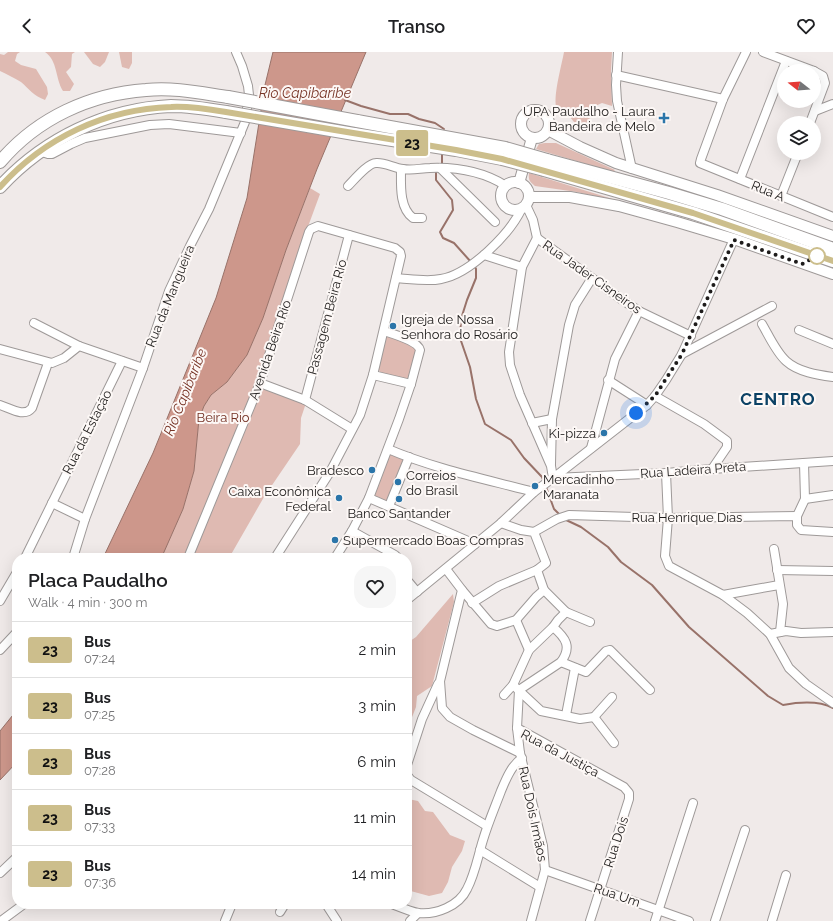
<!DOCTYPE html>
<html lang="en">
<head>
<meta charset="utf-8">
<style>
	body { margin:0; font-family:Raleway,sans-serif; background:#f6f6f6; color:#202124; height:100vh; display:flex; flex-direction:column; font-size:15px; white-space:nowrap }
	* { box-sizing:border-box; margin:0 }
	p { font-size:13px; color:#757577 }
	.icon { flex:none; width:22px; height:22px; fill:none; stroke:currentColor; stroke-width:2; stroke-linecap:round; stroke-linejoin:round }
	.map { position:relative; flex:1; overflow:hidden }
	.drawer { position:absolute; left:12px; top:501px; width:400px; height:356px; display:flex; flex-direction:column; background:#fff; border-radius:16px; box-shadow:0 4px 16px #0002 }
	.drawer>* { flex:none }
	.badge { padding:0 8px; border-radius:3px; font-size:14px; line-height:26px }
	.needle { width:26px; rotate:287deg }
	.fabs { position:absolute; left:777px; top:12px; display:grid; gap:8px }
	.fabs a { display:grid; place-items:center; width:44px; height:44px; border-radius:50%; background:#fff; box-shadow:0 4px 16px #0002; font-size:20px }
	.you { position:absolute; width:20px; height:20px; margin:-10px; border:3px solid #fff; border-radius:50%; background:#1a73e8; box-shadow:0 0 0 6px #1a73e833 }
	.map>.badge { position:absolute; translate:-50% -50%; box-shadow:0 0 0 2px #fff }
	.round { display:grid; place-items:center; flex:none; width:42px; height:42px; border-radius:16px; background:#f6f6f6 }
	.overview { display:flex; align-items:center; justify-content:space-between; height:68px; padding:0 16px }
	h1 { font-size:19px; font-weight:600; line-height:30px }
	ul { padding:0; list-style:none }
	li { display:flex; align-items:center; gap:12px; height:56px; padding:0 16px; border-top:1px solid #e0e0e0 }
	li div { flex:1 }
	li b { display:block; font-size:15px }
	li em { font-style:normal }
	li .badge { min-width:44px; font-weight:700; text-align:center }
	header { display:flex; justify-content:space-between; align-items:center; height:52px; padding:0 16px; background:#fff; font-size:18px; font-weight:600 }
	.map>svg:first-child { display:block }
	.green { fill:#dfbab2 }
	.water { fill:#cd978b; stroke:#987269 }
	.lines { fill:none; stroke-linecap:round; stroke-linejoin:round }
	.stream { stroke:#987269; stroke-width:2 }
	.minor-casing { stroke:#9e9998; stroke-width:10 }
	.major-casing { stroke:#9e9998; stroke-width:12 }
	.highway-casing { stroke:#9e9998; stroke-width:14 }
	.minor { stroke:#fff; stroke-width:8 }
	.major { stroke:#fff; stroke-width:10 }
	.highway { stroke:#fff; stroke-width:12 }
	.highway-bridge-casing { stroke:#9e9998; stroke-width:14; stroke-linecap:butt }
	.highway-bridge { stroke:#fff; stroke-width:12 }
	.line-casing { stroke:#fff; stroke-width:9 }
	.line { stroke:#ccbe8c; stroke-width:6 }
	.walk { stroke:#1e1c1b; stroke-width:4; stroke-dasharray:0 7.2 }
	.poi-dot { fill:#2b75a9; stroke:#fdf8f6; stroke-width:1.5 }
	.stop-dot { fill:#fff; stroke:#ccbe8c; stroke-width:2 }
	.labels { text-anchor:middle; dominant-baseline:central; stroke-width:4; stroke-linejoin:round; paint-order:stroke }
	.poi-label { font-size:13px; fill:#1e1c1b; stroke:#fdf8f6; text-anchor:end }
	.street-label { font-size:13px; fill:#1e1c1b; stroke:#fdf8f6 }
	.park-label { font-size:13px; fill:#733023; stroke:#fdf8f6 }
	.water-label { font-size:14px; font-style:italic; fill:#783527; stroke:#fdf8f6 }
	.district-label { font-size:17px; font-weight:bold; letter-spacing:1px; fill:#0c4265; stroke:#fdf8f6 }
</style>
</head>
<body>
<header><svg class="icon" aria-label="back" viewBox="0 0 24 24"><path d="M15 5l-7 7 7 7"/></svg>Transo<svg class="icon" aria-label="heart" viewBox="0 0 24 24"><path d="M12 20l-8-8c-3-5 5-10 8-4 3-6 11-1 8 4z"/></svg></header>
<div class="map">
<svg width="833" height="869" viewBox="0 0 833 869">
	<rect width="100%" height="100%" fill="#f0eae9"/>
	<g class="green">
		<path d="M8 0H20L17 2 15 9 21 13 36 17 47 35 48 42 45 48C34 44 29 37 21 30 14 26 7 22 0 19V2L4 3Z"/>
		<path d="M45 0H75L72 2 71 15 66 20 74 32 70 39H63C55 26 58 9 45 0Z"/>
		<polygon points="84,0 109,0 105,10 100,15 93,12"/>
		<polygon points="119,0 132,0 132,11 129,17 122,15"/>
		<path d="M564 0H612L611 19 612 54 602 51 593 55 587 75H578L570 65C565 64 560 63 557 57 552 47 562 12 564 0Z"/>
		<polygon points="545,91 556,91 615,118 613,120 536,97 539,92"/>
		<path d="M529 121 635 154 577 140 535 134C530 130 528 128 529 121Z"/>
		<polygon points="310,136 320,142 306,180 260,331 188,506 161,506 183,457 194,419 199,367 204,354 211,343 227,330 247,303 263,266 286,198"/>
		<polygon points="389,283 417,296 408,328 381,323 378,315 384,284"/>
		<polygon points="261,335 306,351 301,366 300,392 264,445 229,506 192,506"/>
		<polygon points="388,397 409,405 389,454 369,446"/>
		<polygon points="453,542 454,550 432,634 417,644 416,655 407,678 407,591 416,585"/>
		<polygon points="407,745 408,747 418,749 425,759 433,760 450,783 465,789 462,799 452,815 448,830 442,841 429,844 407,838"/>
	</g>
	<g class="water">
		<polygon points="273,0 366,0 317,117 286,198 263,266 247,303 227,330 211,343 204,354 199,367 194,419 183,457 164,500 161,506 103,506 153,401 216,246 247,146 265,33"/>
		<polygon points="17,658 17,710 0,728 0,679"/>
	</g>
	<g class="lines">
		<g class="stream">
			<polyline points="345,48 361,54 390,62 408,62 419,67 435,71 444,77"/>
			<polyline points="442,102 442,112"/>
			<polyline points="436,121 436,128 452,148 453,158 440,180 443,186 454,191 471,210"/>
			<polyline points="474,213 476,217 476,226 467,248 461,267 460,286 470,315 476,347 485,372 511,388 524,406 542,425 544,431"/>
			<polyline points="546,435 554,457 561,464"/>
			<path d="M564 467 581 475 608 495 621 510 652 533 689 575 768 644 783 653C799 650 818 648 833 656"/>
		</g>
		<defs>
			<g id="minor">
				<polyline points="618,0 616,33 617,49 632,117"/>
				<polyline points="746,0 723,47 701,107 700,111 833,165"/>
				<polyline points="763,0 814,19"/>
				<polyline points="616,23 723,47"/>
				<polyline points="815,59 833,52"/>
				<polyline points="810,71 825,31 823,24 814,19"/>
				<polyline points="39,99 48,102 52,102 71,92 85,86 150,73 169,72 241,81"/>
				<polyline points="440,116 495,170"/>
				<path d="M401 117C401 132 399 156 413 166H422"/>
				<polyline points="740,127 786,9"/>
				<path d="M348 134C354 128 368 111 376 111 384 110 394 116 403 117 412 119 421 116 430 116 456 115 484 120 506 134"/>
				<polyline points="781,144 798,101"/>
				<polyline points="526,153 533,168 537,186"/>
				<polyline points="537,186 522,215 509,300 510,313 520,343 551,414 553,426 666,421 712,417 833,409"/>
				<polyline points="537,186 618,245 639,259 691,284"/>
				<polyline points="484,203 522,215"/>
				<path d="M396 226C411 227 427 230 441 227 470 222 510 182 522 156"/>
				<polyline points="34,271 79,294"/>
				<path d="M762 272C769 284 776 300 786 309 798 320 818 323 833 325"/>
				<polyline points="799,278 833,292"/>
				<polyline points="0,297 52,311 64,306 79,294 143,316"/>
				<polyline points="682,302 772,254"/>
				<polyline points="373,323 411,332"/>
				<polyline points="608,328 647,353"/>
				<polyline points="260,331 305,348 352,377"/>
				<polyline points="655,344 704,372 727,389 727,395 712,417"/>
				<polyline points="305,348 349,183"/>
				<path d="M0 353C10 356 24 366 32 356L48 311"/>
				<polyline points="532,371 552,367"/>
				<polyline points="591,396 615,307 639,259"/>
				<path d="M388 397C435 417 485 427 534 440"/>
				<polyline points="551,412 552,367 569,273 575,253 592,226"/>
				<polyline points="666,421 668,466 665,504 669,514 723,543 779,533"/>
				<polyline points="369,446 475,492"/>
				<polyline points="805,447 833,443"/>
				<polyline points="52,451 85,467"/>
				<polyline points="389,454 409,405"/>
				<polyline points="797,464 805,447 804,411"/>
				<polyline points="501,471 521,478 534,480 546,511 537,518 544,538 566,560 590,570"/>
				<polyline points="352,479 395,503 398,506"/>
				<polyline points="534,480 557,467 569,463 668,466 797,464 797,473 801,478 833,480"/>
				<polyline points="774,497 783,552 780,580"/>
				<polyline points="25,506 122,309"/>
				<polyline points="73,506 85,467 143,316 169,239 190,194 209,157 245,70 249,43 248,34 242,14 236,0"/>
				<polyline points="188,506 260,331 309,180 311,177 318,174 395,196 400,200 401,204 373,323 360,363 330,420 275,506"/>
				<path d="M335 506 352 479 369 446 399 367 411 332 420 298C418 289 393 282 384 279"/>
				<polyline points="446,517 462,538 440,629 442,656 450,665 473,678 520,701"/>
				<polyline points="777,518 833,519"/>
				<polyline points="407,528 417,540"/>
				<polyline points="462,538 491,572 497,574 516,568 536,545 544,538"/>
				<polyline points="723,543 747,561 770,582 786,579 801,581 833,580"/>
				<polyline points="407,548 501,471 534,440 561,420 647,353 655,344 666,328 682,302 734,187"/>
				<polyline points="0,549 17,520"/>
				<polyline points="472,551 499,534 537,518"/>
				<polyline points="516,568 529,598"/>
				<polyline points="770,582 789,616 806,632 833,651"/>
				<polyline points="0,598 17,580"/>
				<polyline points="561,610 586,620 606,599 610,598 650,638"/>
				<polyline points="513,633 541,659 580,667 594,665 612,645"/>
				<polyline points="504,643 513,633 529,598 553,575 558,568 566,560"/>
				<polyline points="566,663 575,616"/>
				<polyline points="594,665 614,691"/>
				<polyline points="517,676 624,735 629,741 629,747 590,869"/>
				<polyline points="407,713 422,667 438,632"/>
				<polyline points="407,723 411,728 487,774"/>
				<polyline points="480,798 540,835"/>
				<polyline points="545,818 689,869"/>
				<polyline points="0,821 17,805"/>
				<polyline points="326,852 337,869"/>
				<path d="M392 852C400 855 409 859 418 861 436 863 459 854 467 837 475 822 478 804 483 788 488 771 495 755 501 739 506 727 511 714 522 706"/>
				<polyline points="280,860 285,852"/>
				<polyline points="1,869 24,852"/>
				<polyline points="225,869 232,852"/>
				<polyline points="410,869 418,861"/>
				<path d="M531 869 545 818 543 794 520 701 517 676 519 638 561 610C572 595 566 586 553 575"/>
				<polyline points="655,869 693,751"/>
				<polyline points="715,869 745,778"/>
				<polyline points="772,869 786,823"/>
			</g>
			<g id="major">
				<circle cx="535" cy="72" r="14"/>
				<polyline points="548,78 580,95 616,111 717,143 833,184"/>
				<circle cx="515" cy="144" r="14"/>
				<polyline points="519,131 532,86"/>
				<polyline points="529,145 570,145 619,154 677,170 734,187 833,222"/>
			</g>
			<g id="highway">
				<polyline points="357,69 505,96"/>
				<polyline points="354,82 456,98 502,107"/>
				<polyline points="547,108 669,141 722,157 833,197"/>
				<path d="M0 110C37 66 90 42 146 38 173 35 201 41 228 45"/>
				<polyline points="544,118 693,161 833,209"/>
				<path d="M0 135C44 87 106 57 171 54 189 54 208 57 226 60"/>
			</g>
		</defs>
		<use href="#minor" class="minor-casing"/>
		<use href="#major" class="major-casing"/>
		<use href="#highway" class="highway-casing"/>
		<use href="#minor" class="minor"/>
		<use href="#major" class="major"/>
		<use href="#highway" class="highway"/>
		<defs>
			<g id="highway-bridge">
				<polyline points="228,45 357,69"/>
				<polyline points="226,60 354,82"/>
				<polyline points="505,96 547,108"/>
				<polyline points="502,107 544,118"/>
			</g>
		</defs>
		<use href="#highway-bridge" class="highway-bridge-casing"/>
		<use href="#highway-bridge" class="highway-bridge"/>
	</g>
	<g class="lines">
		<defs>
			<path id="line" d="M0 135C44 86 105 57 171 55 189 54 208 57 226 60L456 98 502 107 693 161 833 209"/>
		</defs>
		<use href="#line" class="line-casing"/>
		<use href="#line" class="line"/>
		<polyline class="walk" points="636,361 655,344 682,302 734,188 802,212 817,204"/>
	</g>
	<g class="poi-dot">
		<path d="M662 60h4v4h4v4h-4v4h-4v-4h-4v-4h4z"/>
		<circle cx="393" cy="274" r="4"/>
		<circle cx="604" cy="381" r="4"/>
		<circle cx="372" cy="418" r="4"/>
		<circle cx="398" cy="430" r="4"/>
		<circle cx="535" cy="434" r="4"/>
		<circle cx="339" cy="446" r="4"/>
		<circle cx="399" cy="447" r="4"/>
		<circle cx="335" cy="488" r="4"/>
	</g>
	<circle class="stop-dot" cx="817" cy="204" r="8"/>
	<g class="labels">
		<g class="poi-label">
			<text x="655" y="59">UPA Paudalho - Laura<tspan x="655" dy="15">Bandeira de Melo</tspan></text>
			<text x="401" y="267" text-anchor="start">Igreja de Nossa<tspan x="401" dy="15">Senhora do Rosário</tspan></text>
			<text x="596" y="381">Ki-pizza</text>
			<text x="364" y="418">Bradesco</text>
			<text x="406" y="423" text-anchor="start">Correios<tspan x="406" dy="15">do Brasil</tspan></text>
			<text x="543" y="427" text-anchor="start">Mercadinho<tspan x="543" dy="15">Maranata</tspan></text>
			<text x="331" y="439">Caixa Econômica<tspan x="331" dy="15">Federal</tspan></text>
			<text x="399" y="461" text-anchor="middle">Banco Santander</text>
			<text x="343" y="488" text-anchor="start">Supermercado Boas Compras</text>
		</g>
		<g class="street-label">
			<text transform="translate(768 139) rotate(22)">Rua A</text>
			<text transform="translate(592 225) rotate(35)">Rua Jader Cisneiros</text>
			<text transform="translate(170 244) rotate(-68)">Rua da Mangueira</text>
			<text transform="translate(327 265) rotate(-75)">Passagem Beira Rio</text>
			<text transform="translate(270 298) rotate(-71)">Avenida Beira Rio</text>
			<text transform="translate(87 380) rotate(-63)">Rua da Estação</text>
			<text transform="translate(693 418) rotate(-4)">Rua Ladeira Preta</text>
			<text x="687" y="465">Rua Henrique Dias</text>
			<text transform="translate(560 701) rotate(28)">Rua da Justiça</text>
			<text transform="translate(533 762) rotate(78)">Rua Dois Irmãos</text>
			<text transform="translate(616 790) rotate(-72)">Rua Dois</text>
			<text transform="translate(617 843) rotate(19)">Rua Um</text>
		</g>
		<g class="park-label">
			<text x="223" y="365">Beira Rio</text>
		</g>
		<g class="water-label">
			<text x="305" y="41">Rio Capibaribe</text>
			<text transform="translate(185 340) rotate(-68)">Rio Capibaribe</text>
		</g>
		<g class="district-label">
			<text x="778" y="347">CENTRO</text>
		</g>
	</g>
</svg>
<div class="fabs">
<a><svg class="needle" viewBox="-14 -14 28 28"><path d="M0-13l5 13h-10z" fill="#e53935"/><path d="M0 13l5-13h-10z" fill="#757577"/></svg></a>
<a><svg class="icon" aria-label="layers" viewBox="0 0 24 24"><path d="M12 4l9 5-9 5-9-5zM3 14l9 5 9-5"/></svg></a>
</div>
<div class="you" style="left:636px;top:361px"></div>
<b class="badge" style="left:412px;top:91px;background:#ccbe8c;color:#111">23</b>
<section class="drawer">
<div class="overview"><div><h1>Placa Paudalho</h1><p>Walk · 4 min · 300 m</p></div><a class="round"><svg class="icon" aria-label="heart" viewBox="0 0 24 24"><path d="M12 20l-8-8c-3-5 5-10 8-4 3-6 11-1 8 4z"/></svg></a></div>
<ul>
<li><span class="badge" style="background:#ccbe8c;color:#111">23</span><div><b>Bus</b><p>07:24</p></div><em>2 min</em></li>
<li><span class="badge" style="background:#ccbe8c;color:#111">23</span><div><b>Bus</b><p>07:25</p></div><em>3 min</em></li>
<li><span class="badge" style="background:#ccbe8c;color:#111">23</span><div><b>Bus</b><p>07:28</p></div><em>6 min</em></li>
<li><span class="badge" style="background:#ccbe8c;color:#111">23</span><div><b>Bus</b><p>07:33</p></div><em>11 min</em></li>
<li><span class="badge" style="background:#ccbe8c;color:#111">23</span><div><b>Bus</b><p>07:36</p></div><em>14 min</em></li>
</ul>
</section>
</div>
</body>
</html>
